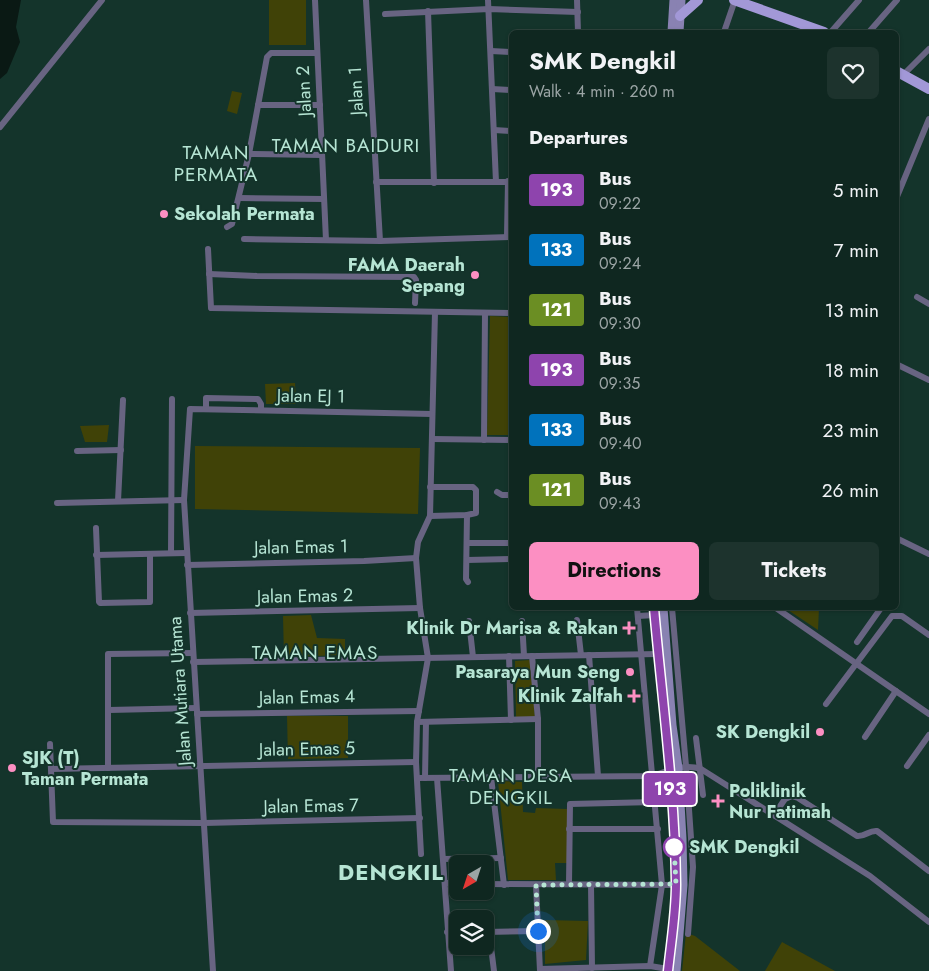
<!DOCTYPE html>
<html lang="en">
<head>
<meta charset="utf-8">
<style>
	body { margin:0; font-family:Jost,sans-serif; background:#1d332d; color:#f1f3f6; height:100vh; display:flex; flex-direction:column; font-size:19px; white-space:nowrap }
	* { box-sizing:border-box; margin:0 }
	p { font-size:16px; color:#9ba5a5 }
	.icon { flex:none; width:28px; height:28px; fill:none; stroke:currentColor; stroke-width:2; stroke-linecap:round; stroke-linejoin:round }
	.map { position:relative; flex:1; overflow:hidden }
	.details { position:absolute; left:509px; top:30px; width:390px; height:580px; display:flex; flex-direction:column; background:#0f2720; border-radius:8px; box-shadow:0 1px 4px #0004,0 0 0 1px #2f443e }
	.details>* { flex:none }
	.badge { padding:0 10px; border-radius:4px; font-size:18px; line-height:32px }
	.needle { width:32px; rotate:219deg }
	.fabs { position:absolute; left:449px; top:855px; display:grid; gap:10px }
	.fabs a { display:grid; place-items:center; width:45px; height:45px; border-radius:8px; background:#0f2720; box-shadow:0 1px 4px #0004,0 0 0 1px #2f443e; font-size:25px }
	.you { position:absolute; width:25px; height:25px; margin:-12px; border:4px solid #fff; border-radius:50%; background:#1a73e8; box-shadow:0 0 0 8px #1a73e833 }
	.map>.badge { position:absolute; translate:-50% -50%; box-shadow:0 0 0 2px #fff }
	h2 { padding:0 20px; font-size:19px; line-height:45px }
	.round { display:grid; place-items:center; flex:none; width:52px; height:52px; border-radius:8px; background:#1d332d }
	.headline { display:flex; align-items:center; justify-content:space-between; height:85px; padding:0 20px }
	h1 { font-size:24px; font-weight:700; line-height:38px }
	.action { display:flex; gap:10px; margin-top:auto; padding:10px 20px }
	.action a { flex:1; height:58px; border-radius:8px; background:#fc8fc2; color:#111; font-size:20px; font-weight:700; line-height:58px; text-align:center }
	.action a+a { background:#1d332d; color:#f1f3f6 }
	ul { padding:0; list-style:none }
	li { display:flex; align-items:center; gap:15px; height:60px; padding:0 20px }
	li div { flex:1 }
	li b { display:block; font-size:19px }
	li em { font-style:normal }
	li .badge { min-width:55px; font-weight:700; text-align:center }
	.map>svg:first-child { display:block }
	.green { fill:#404207 }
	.water { fill:#0a1914 }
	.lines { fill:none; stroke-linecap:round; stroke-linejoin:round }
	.minor { stroke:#686482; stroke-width:6 }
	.secondary { stroke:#8982b2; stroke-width:9 }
	.primary { stroke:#a298d7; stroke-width:10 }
	.line-casing { stroke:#fff; stroke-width:11 }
	.line { stroke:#8e44ad; stroke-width:8 }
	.walk { stroke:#b6e5d4; stroke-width:5; stroke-dasharray:0 9 }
	.poi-dot { fill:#fc8fc2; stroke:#14342b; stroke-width:2 }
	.stop-dot { fill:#fff; stroke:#8e44ad; stroke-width:2.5 }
	.labels { text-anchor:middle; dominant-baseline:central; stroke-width:4; stroke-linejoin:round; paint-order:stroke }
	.street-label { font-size:18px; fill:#b6e5d4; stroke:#14342b }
	.poi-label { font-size:18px; font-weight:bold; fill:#b6e5d4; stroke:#14342b; text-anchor:end }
	.stop-label { font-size:18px; font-weight:bold; fill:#b6e5d4; stroke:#14342b; text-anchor:start }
	.neighbourhood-label { font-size:19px; letter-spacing:1px; fill:#b6e5d4; stroke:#14342b }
	.district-label { font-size:22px; font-weight:bold; letter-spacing:1px; fill:#b6e5d4; stroke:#14342b }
</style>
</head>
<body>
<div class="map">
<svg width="929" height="971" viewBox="0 0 929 971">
	<rect width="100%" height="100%" fill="#14342b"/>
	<g class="green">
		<rect x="269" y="0" width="37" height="45"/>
		<polygon points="232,91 242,93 237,114 227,111"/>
		<polygon points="490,316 511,317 511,435 487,435"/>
		<polygon points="295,383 296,404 266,404 265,384"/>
		<polygon points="109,425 107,442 85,442 80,426"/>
		<polygon points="195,446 420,448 418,514 195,509"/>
		<polygon points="785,608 819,608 818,630"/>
		<polygon points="311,615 317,638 345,639 345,655 284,657 283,616"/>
		<polygon points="530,660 535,717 516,717 515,661"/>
		<polygon points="287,716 348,716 348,758 288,759"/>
		<polygon points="498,781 522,782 523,812 535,813 536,808 567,809 567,863 555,863 556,880 508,880"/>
		<polygon points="545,920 588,921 586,960 545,964"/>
		<polygon points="686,933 695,936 740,971 682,971"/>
		<polygon points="782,942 835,971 765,971"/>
	</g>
	<polygon class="water" points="0,0 21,0 16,27 20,42 7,73 0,79"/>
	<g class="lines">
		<g class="minor">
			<polyline points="315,0 326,240"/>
			<polyline points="366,0 380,241"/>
			<polyline points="488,0 496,182"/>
			<polyline points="577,0 578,32"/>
			<polyline points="428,11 434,183"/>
			<polyline points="385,14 489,9 578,12"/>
			<polyline points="724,32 735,0"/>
			<polyline points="831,32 859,0"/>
			<polyline points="869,32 897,0"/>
			<polyline points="491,51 511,52"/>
			<polyline points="903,75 929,49"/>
			<polyline points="492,89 511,90"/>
			<polyline points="258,105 320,105"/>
			<polyline points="0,127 102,0"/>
			<polyline points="494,130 511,131"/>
			<polyline points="249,154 322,155"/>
			<polyline points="376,182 511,182"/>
			<polyline points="239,198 324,199"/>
			<polyline points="896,199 929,119"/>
			<polyline points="227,227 232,224 249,154 267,57 271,53 317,53"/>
			<polyline points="507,236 508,181"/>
			<polyline points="244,239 380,241 511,237"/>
			<polyline points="208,249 211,308 511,313"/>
			<polyline points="209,274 257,276 414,277 416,280 415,303"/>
			<polyline points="917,297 929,304"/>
			<polyline points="896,364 929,380"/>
			<polyline points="206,409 206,398 258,399 261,404 261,410"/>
			<polyline points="432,439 511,440"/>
			<polyline points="484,440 485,313"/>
			<polyline points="77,451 121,450"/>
			<polyline points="497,492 502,495 511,495"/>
			<polyline points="118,501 123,400"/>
			<polyline points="57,503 184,500"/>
			<polyline points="467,515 466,579 468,582"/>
			<polyline points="430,516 467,515 476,513 476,490 473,487 430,487"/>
			<polyline points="96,528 99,602 100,603 150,602 150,554"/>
			<polyline points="896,538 929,554"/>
			<polyline points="467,543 511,543"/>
			<polyline points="171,553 172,399"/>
			<polyline points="96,555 186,553"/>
			<polyline points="467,560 511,559"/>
			<polyline points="187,565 364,561 416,558"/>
			<polyline points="637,608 662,885 650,966"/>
			<polyline points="672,608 686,766 693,867 688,934"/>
			<polyline points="776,608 929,714"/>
			<polyline points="190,613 420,608"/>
			<polyline points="638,616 655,615"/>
			<polyline points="577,620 581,655"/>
			<polyline points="469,621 473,657"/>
			<polyline points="522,621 524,656"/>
			<polyline points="857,642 881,608"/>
			<polyline points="589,655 598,776"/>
			<polyline points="509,656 511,720"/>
			<polyline points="532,656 538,719 538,777"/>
			<polyline points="193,662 659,654"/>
			<polyline points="826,704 892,616 902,616 929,635"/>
			<polyline points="109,710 196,708"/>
			<polyline points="197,714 419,711"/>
			<polyline points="417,722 538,719"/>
			<polyline points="865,737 896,691"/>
			<polyline points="696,738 703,795"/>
			<polyline points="50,744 53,822 204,823 420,818"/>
			<polyline points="907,766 929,735"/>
			<polyline points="108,768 108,654 193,653"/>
			<polyline points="51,769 416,762"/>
			<polyline points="491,777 504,885"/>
			<path d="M417 778 652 776C668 771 684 763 701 769L870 876 929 922"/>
			<polyline points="425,778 426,722"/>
			<polyline points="437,778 451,971"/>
			<path d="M774 815 785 799 792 796 798 798 857 836C865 837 869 830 877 831L929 871"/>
			<polyline points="569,829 658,829"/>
			<polyline points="421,854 416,762 417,722 428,658 420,608 416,558 418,542 430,516 435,312"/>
			<polyline points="443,859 501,858"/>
			<polyline points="445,883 458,883"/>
			<polyline points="485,884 676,885"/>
			<polyline points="569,884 570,804 655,802"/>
			<polyline points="591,884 592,968"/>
			<polyline points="536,885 540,971"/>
			<polyline points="489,931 494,971"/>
			<polyline points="447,932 458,932"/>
			<polyline points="485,932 538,931"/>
			<polyline points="540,969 650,966 668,969"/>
			<polyline points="213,971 184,500 190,409 432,414"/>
		</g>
		<g class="secondary">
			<polyline points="672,32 674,0"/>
			<polyline points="679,32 681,0"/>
			<path d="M654 608C662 699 675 792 676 884 676 913 671 942 668 971"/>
			<polyline points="663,608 672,725 678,768 682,839 683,885 676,971"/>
		</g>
		<g class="primary">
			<polyline points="734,0 824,32"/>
			<polyline points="680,16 698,0"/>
			<polyline points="896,71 929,89"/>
		</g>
	</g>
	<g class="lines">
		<defs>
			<path id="line" d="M654 608C662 699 675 792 676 884 676 913 671 942 668 971"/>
		</defs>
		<use href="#line" class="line-casing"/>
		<use href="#line" class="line"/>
		<polyline class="walk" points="538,931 536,885 676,884 674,847"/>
	</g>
	<g class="poi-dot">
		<circle cx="164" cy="214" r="5"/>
		<circle cx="475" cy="275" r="5"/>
		<path d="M626.5 620.5h5v5h5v5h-5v5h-5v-5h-5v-5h5z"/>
		<circle cx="630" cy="672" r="5"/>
		<path d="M631.5 688.5h5v5h5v5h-5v5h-5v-5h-5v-5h5z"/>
		<circle cx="820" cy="732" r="5"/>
		<circle cx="12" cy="768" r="5"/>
		<path d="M715.5 793.5h5v5h5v5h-5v5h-5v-5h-5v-5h5z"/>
	</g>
	<circle class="stop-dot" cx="674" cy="847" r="10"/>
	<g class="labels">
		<g class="street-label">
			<text transform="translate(304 91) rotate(-93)">Jalan 2</text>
			<text transform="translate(356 91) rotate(-93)">Jalan 1</text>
			<text transform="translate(311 396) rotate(1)">Jalan EJ 1</text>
			<text transform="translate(301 547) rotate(-1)">Jalan Emas 1</text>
			<text transform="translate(305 596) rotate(-1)">Jalan Emas 2</text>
			<text transform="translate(180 691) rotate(-94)">Jalan Mutiara Utama</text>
			<text transform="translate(307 697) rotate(-1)">Jalan Emas 4</text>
			<text transform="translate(307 749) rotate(-1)">Jalan Emas 5</text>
			<text transform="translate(311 806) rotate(-1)">Jalan Emas 7</text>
		</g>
		<g class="poi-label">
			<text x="174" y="214" text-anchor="start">Sekolah Permata</text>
			<text x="465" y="265">FAMA Daerah<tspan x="465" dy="21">Sepang</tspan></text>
			<text x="618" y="628">Klinik Dr Marisa &amp; Rakan</text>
			<text x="620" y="672">Pasaraya Mun Seng</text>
			<text x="623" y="696">Klinik Zalfah</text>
			<text x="810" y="732">SK Dengkil</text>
			<text x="22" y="758" text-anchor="start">SJK (T)<tspan x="22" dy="21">Taman Permata</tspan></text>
			<text x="729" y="791" text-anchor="start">Poliklinik<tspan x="729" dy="21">Nur Fatimah</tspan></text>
		</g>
		<g class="stop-label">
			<text x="689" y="847">SMK Dengkil</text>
		</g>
		<g class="neighbourhood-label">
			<text x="346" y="145">TAMAN BAIDURI</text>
			<text x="216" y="152">TAMAN<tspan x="216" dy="22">PERMATA</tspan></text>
			<text x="315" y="652">TAMAN EMAS</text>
			<text x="511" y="775">TAMAN DESA<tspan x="511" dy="22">DENGKIL</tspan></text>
		</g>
		<g class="district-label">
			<text x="391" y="872">DENGKIL</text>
		</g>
	</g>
</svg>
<div class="fabs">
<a><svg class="needle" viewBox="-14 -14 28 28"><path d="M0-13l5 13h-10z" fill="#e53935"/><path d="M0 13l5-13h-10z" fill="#9ba5a5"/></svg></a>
<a><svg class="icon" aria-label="layers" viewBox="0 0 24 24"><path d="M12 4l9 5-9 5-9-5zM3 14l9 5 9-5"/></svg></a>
</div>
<div class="you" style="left:538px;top:931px"></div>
<b class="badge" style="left:670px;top:789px;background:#8e44ad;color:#fff">193</b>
<section class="details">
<div class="headline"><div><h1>SMK Dengkil</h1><p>Walk · 4 min · 260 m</p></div><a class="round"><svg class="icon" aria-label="heart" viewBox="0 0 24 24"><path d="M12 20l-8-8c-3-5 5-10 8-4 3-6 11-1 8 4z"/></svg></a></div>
<h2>Departures</h2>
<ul>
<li><span class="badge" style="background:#8e44ad;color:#fff">193</span><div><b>Bus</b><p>09:22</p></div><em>5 min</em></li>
<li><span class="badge" style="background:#0072bc;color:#fff">133</span><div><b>Bus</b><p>09:24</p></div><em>7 min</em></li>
<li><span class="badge" style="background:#6b8e23;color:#fff">121</span><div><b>Bus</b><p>09:30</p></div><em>13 min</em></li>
<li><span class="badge" style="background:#8e44ad;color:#fff">193</span><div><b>Bus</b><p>09:35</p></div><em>18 min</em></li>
<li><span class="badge" style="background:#0072bc;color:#fff">133</span><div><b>Bus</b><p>09:40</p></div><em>23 min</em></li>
<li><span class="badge" style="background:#6b8e23;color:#fff">121</span><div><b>Bus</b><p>09:43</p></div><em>26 min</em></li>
</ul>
<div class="action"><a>Directions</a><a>Tickets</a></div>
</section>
</div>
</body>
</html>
